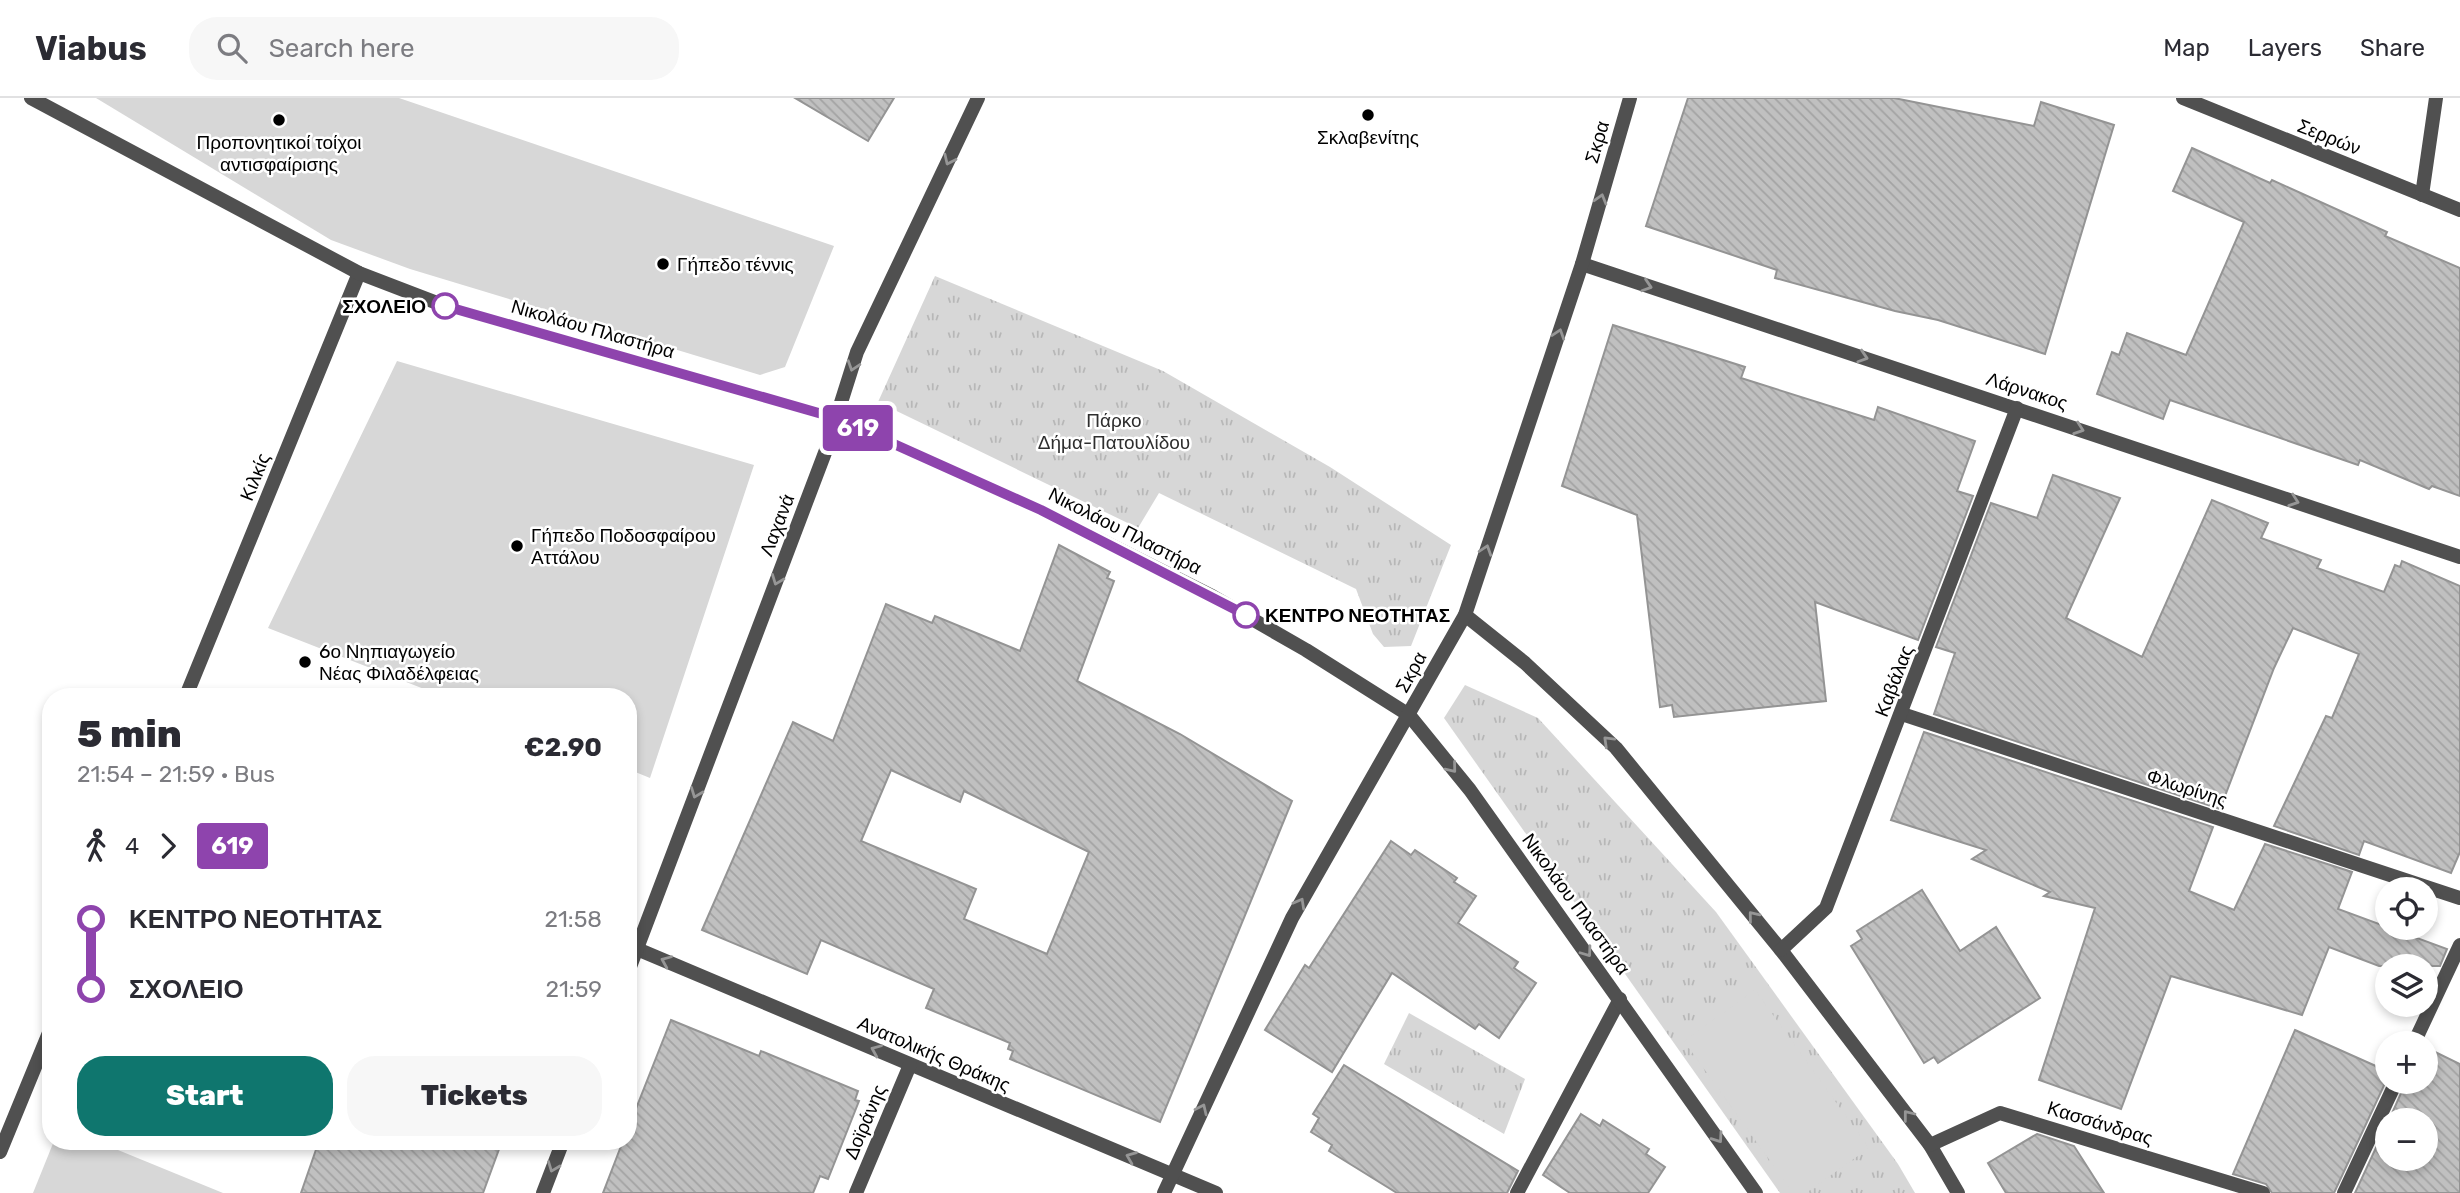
<!DOCTYPE html>
<html lang="en">
<head>
<meta charset="utf-8">
<style>
	body { margin:0; font-family:Rubik,sans-serif; background:#f7f7f7; color:#2b2b33; height:100vh; display:flex; flex-direction:column; font-size:26px; white-space:nowrap }
	* { box-sizing:border-box; margin:0 }
	p { font-size:23px; color:#7c7c81 }
	.icon { flex:none; width:38px; height:38px; fill:none; stroke:currentColor; stroke-width:2; stroke-linecap:round; stroke-linejoin:round }
	.map { position:relative; flex:1; overflow:hidden }
	.side { position:absolute; left:42px; top:590px; width:595px; height:462px; display:flex; flex-direction:column; background:#fff; border-radius:28px; box-shadow:0 4px 10px #0003 }
	.side>* { flex:none }
	.badge { padding:0 14px; border-radius:5px; font-size:24px; line-height:46px }
	.tools { position:absolute; left:2375px; top:779px; display:grid; gap:14px }
	.tools a { display:grid; place-items:center; width:63px; height:63px; border-radius:50%; background:#fff; box-shadow:0 4px 10px #0003; font-size:35px }
	.map>.badge { position:absolute; translate:-50% -50%; box-shadow:0 0 0 4px #fff }
	.legs { display:flex; align-items:center; gap:10px; height:77px; padding:0 35px; font-size:23px }
	.legs p { margin-inline-start:auto }
	.overview { display:flex; align-items:center; justify-content:space-between; height:119px; padding:0 35px }
	h1 { font-size:38px; font-weight:800; line-height:52px }
	.primary-button { display:flex; gap:14px; margin-top:auto; padding:14px 35px }
	.primary-button a { flex:1; height:80px; border-radius:28px; background:#0f766e; color:#fff; font-size:28px; font-weight:800; line-height:80px; text-align:center }
	.primary-button a+a { background:#f7f7f7; color:#2b2b33 }
	ul { padding:0 35px; list-style:none }
	li { display:flex; align-items:center; gap:24px; height:70px; font-size:26px }
	li i { display:grid; place-items:center; width:10px; height:100%; margin:0 9px; background:currentColor }
	li i::after { content:''; width:18px; height:18px; margin:-9px; border:5px solid; border-radius:50%; background:#fff }
	li p { margin-inline-start:auto }
	li:first-child i { background:linear-gradient(#0000 50%,currentColor 0) }
	li:last-child i { background:linear-gradient(currentColor 50%,#0000 0) }
	header { display:flex; align-items:center; gap:42px; box-sizing:border-box; height:98px; padding:0 35px; background:#fff; border-bottom:2px solid #e1e1e2 }
	header strong { font-size:33px }
	nav { display:flex; gap:38px; margin-inline-start:auto; font-size:24px }
	.search { width:490px; height:63px; background:#f7f7f7; display:flex; align-items:center; gap:18px; box-sizing:border-box; padding:0 24px; border-radius:28px; color:#7c7c81; font-size:26px }
	.map>svg:first-child { display:block }
	.grass { fill:url(#grass-tufts) }
	.pitch { fill:#d7d7d7 }
	.building { fill:url(#building-back-hatch); stroke:#949494; stroke-width:2; fill-rule:evenodd }
	.lines { fill:none; stroke-linecap:round; stroke-linejoin:round }
	.pedestrian { stroke:#505050; stroke-width:14 }
	.minor { stroke:#505050; stroke-width:14 }
	.tertiary { stroke:#505050; stroke-width:14 }
	.oneway { stroke:#969696 }
	.line-1-casing { stroke:#fff; stroke-width:16 }
	.line-1 { stroke:#8e44ad; stroke-width:10 }
	.poi-dot { fill:#000; stroke:#fff; stroke-width:2.5 }
	.stop-1-dot { fill:#fff; stroke:#8e44ad; stroke-width:3.5 }
	.labels { text-anchor:middle; dominant-baseline:central; stroke-width:5; stroke-linejoin:round; paint-order:stroke }
	.poi-label { font-size:19px; fill:#000; stroke:#fff; text-anchor:start }
	.street-label { font-size:19px; fill:#000; stroke:#fff }
	.stop-label { font-size:19px; font-weight:bold; fill:#000; stroke:#fff; text-anchor:end }
	.park-label { font-size:19px; fill:#2e2e2e; stroke:#fff }
</style>
</head>
<body>
<header>
<strong>Viabus</strong>
<div class="search"><svg class="icon" aria-label="search" viewBox="0 0 24 24"><circle cx="10" cy="10" r="6"/><path d="M15 15l6 6"/></svg>Search here</div>
<nav><a>Map</a><a>Layers</a><a>Share</a></nav>
</header>
<div class="map">
<svg width="2460" height="1095" viewBox="0 0 2460 1095">
	<defs>
		<pattern id="grass-tufts" width="24" height="20" patternUnits="userSpaceOnUse" patternTransform="scale(1.75)"><rect width="24" height="20" fill="#d7d7d7"/><path d="M3 7l-1-3M5 7V3M7 7l1-3M15 17l-1-3M17 17v-4M19 17l1-3" fill="none" stroke="#b7b7b7"/></pattern>
		<pattern id="building-back-hatch" width="6" height="6" patternUnits="userSpaceOnUse" patternTransform="scale(1.75)"><rect width="6" height="6" fill="#c0c0c0"/><path d="M-1 5l2 2M0 0l6 6M5-1l2 2" fill="none" stroke="#a3a3a3"/></pattern>
	</defs>
	<rect width="100%" height="100%" fill="#fff"/>
	<g class="grass">
		<polygon points="935,178 1163,273 1330,369 1451,447 1411,548 1384,549 1373,536 1356,491 1159,395 1138,430 878,304"/>
		<polygon points="1465,587 1538,620 1716,814 1898,1066 1915,1095 1780,1095 1444,620"/>
		<polygon points="1409,915 1525,981 1504,1036 1384,966"/>
	</g>
	<g class="pitch">
		<polygon points="96,0 399,0 834,148 785,269 760,277 410,171 331,142"/>
		<polygon points="397,263 754,367 650,680 628,671 628,598 442,598 268,530"/>
		<polygon points="1755,892 1869,1050 1806,1095 1793,1095 1684,943"/>
		<polygon points="54,1043 96,1043 223,1095 33,1095"/>
	</g>
	<g class="building">
		<polygon points="795,0 894,0 868,43"/>
		<polygon points="1688,0 1894,0 2034,28 2041,4 2114,27 2045,256 1938,222 1895,213 1775,180 1777,172 1646,128"/>
		<polygon points="2192,50 2270,85 2272,82 2387,134 2385,138 2460,170 2460,398 2432,388 2429,391 2360,362 2358,367 2170,302 2163,321 2097,296 2112,254 2119,257 2127,235 2186,257 2244,124 2173,93"/>
		<polygon points="1613,227 1745,269 1741,280 1874,322 1878,309 1975,343 1957,393 1973,398 1918,542 1815,504 1826,603 1674,619 1672,607 1660,609 1637,417 1562,388"/>
		<polygon points="2053,377 2120,400 2066,520 2142,559 2212,402 2268,425 2261,440 2321,462 2317,470 2384,494 2395,467 2400,469 2402,463 2460,488 2460,754 2451,775 2364,743 2359,757 2274,728 2326,618 2332,620 2359,556 2293,530 2274,570 2220,711 1934,616 1955,555 1936,549 1991,405 2037,420"/>
		<path d="M1059 447 1110 474 1107 480 1114 483 1077 583 1180 636 1292 703 1160 1024 1010 961 1013 953 1008 951 1010 945 926 910 934 891 821 842 807 876 702 832 793 624 833 643 886 506 932 525 935 518 1020 553ZM891 672 960 704 964 693 1089 754 1047 856 964 821 976 791 861 743Z"/>
		<polygon points="1924,634 2213,729 2189,793 2234,812 2265,746 2352,774 2338,811 2447,851 2440,868 2379,868 2329,849 2302,917 2171,878 2121,1011 2039,982 2095,810 2044,798 2050,794 1972,761 1986,752 1891,722"/>
		<polygon points="1391,743 1411,757 1415,752 1457,780 1454,784 1476,798 1458,825 1518,864 1514,870 1536,885 1499,940 1479,926 1475,931 1392,875 1332,974 1265,932 1305,867 1309,870"/>
		<polygon points="1922,792 1960,853 1996,829 2040,900 1938,965 1934,959 1924,965 1851,848 1862,841 1857,833"/>
		<polygon points="671,922 759,958 761,953 858,993 855,1002 859,1003 828,1081 820,1078 813,1095 603,1095 623,1043 628,1043 628,1031"/>
		<polygon points="2295,932 2387,973 2387,981 2334,1095 2272,1095 2266,1086 2233,1076"/>
		<polygon points="2433,953 2460,966 2460,1095 2355,1095 2387,1026 2387,1060 2426,1060 2426,1022 2389,1022 2406,984 2417,987 2419,984 2426,984 2426,969"/>
		<polygon points="1344,967 1518,1073 1507,1095 1397,1095 1329,1053 1332,1047 1311,1034 1319,1020 1313,1016"/>
		<polygon points="1581,1016 1600,1028 1603,1022 1649,1051 1646,1056 1665,1069 1648,1095 1570,1095 1543,1077"/>
		<polygon points="2037,1036 2074,1048 2104,1095 2006,1095 1988,1065"/>
		<polygon points="319,1043 502,1043 483,1095 301,1095"/>
	</g>
	<g class="lines">
		<g class="pedestrian">
			<polyline points="186,598 359,175"/>
			<polyline points="0,1054 51,930"/>
			<polyline points="1517,1095 1620,901"/>
		</g>
		<g class="minor">
			<polyline points="31,0 359,175 445,208 836,320 1041,412 1212,498 1306,552 1409,617 1470,692 1756,1095"/>
			<polyline points="2183,0 2460,112"/>
			<polyline points="2422,97 2436,0"/>
			<polyline points="1582,166 2460,459"/>
			<polyline points="1465,517 1525,565 1616,650 1781,852 1930,1047 1958,1095"/>
			<polyline points="1902,616 2460,800"/>
			<polyline points="637,851 1216,1095"/>
			<polyline points="1781,852 1826,810 2017,310"/>
			<polyline points="2414,945 2460,847"/>
			<polyline points="1930,1047 2000,1015 2263,1095"/>
			<polyline points="856,1095 910,967"/>
			<polyline points="2344,1095 2396,984"/>
		</g>
		<g class="tertiary">
			<polyline points="628,874 826,352 857,254 978,0"/>
			<polyline points="543,1095 563,1043"/>
			<polyline points="1164,1095 1292,820 1465,517 1582,166 1630,0"/>
		</g>
	</g>
	<defs><path id="oneway-chevron" d="M-2-3.5L2.5 0L-2 3.5" fill="none" stroke-width="1.6" stroke-linecap="round" stroke-linejoin="round" transform="scale(1.75)"/></defs>
	<g class="oneway">
		<use href="#oneway-chevron" transform="translate(949 62) rotate(115)"/>
		<use href="#oneway-chevron" transform="translate(1601 101) rotate(-74)"/>
		<use href="#oneway-chevron" transform="translate(1647 188) rotate(18)"/>
		<use href="#oneway-chevron" transform="translate(1559 236) rotate(-72)"/>
		<use href="#oneway-chevron" transform="translate(1863 259) rotate(18)"/>
		<use href="#oneway-chevron" transform="translate(853 268) rotate(108)"/>
		<use href="#oneway-chevron" transform="translate(2079 331) rotate(19)"/>
		<use href="#oneway-chevron" transform="translate(2294 403) rotate(19)"/>
		<use href="#oneway-chevron" transform="translate(1486 452) rotate(-72)"/>
		<use href="#oneway-chevron" transform="translate(777 482) rotate(111)"/>
		<use href="#oneway-chevron" transform="translate(1608 643) rotate(-136)"/>
		<use href="#oneway-chevron" transform="translate(1452 670) rotate(51)"/>
		<use href="#oneway-chevron" transform="translate(696 695) rotate(111)"/>
		<use href="#oneway-chevron" transform="translate(1300 805) rotate(-61)"/>
		<use href="#oneway-chevron" transform="translate(1753 818) rotate(-129)"/>
		<use href="#oneway-chevron" transform="translate(1587 854) rotate(54)"/>
		<use href="#oneway-chevron" transform="translate(666 863) rotate(-157)"/>
		<use href="#oneway-chevron" transform="translate(876 952) rotate(-157)"/>
		<use href="#oneway-chevron" transform="translate(1202 1011) rotate(-65)"/>
		<use href="#oneway-chevron" transform="translate(1908 1017) rotate(-128)"/>
		<use href="#oneway-chevron" transform="translate(1718 1040) rotate(55)"/>
		<use href="#oneway-chevron" transform="translate(1131 1059) rotate(-158)"/>
		<use href="#oneway-chevron" transform="translate(553 1069) rotate(111)"/>
	</g>
	<g class="lines">
		<defs>
			<polyline id="line-1" points="445,208 836,320 1041,412 1246,517"/>
		</defs>
		<use href="#line-1" class="line-1-casing"/>
		<use href="#line-1" class="line-1"/>
	</g>
	<g class="poi-dot">
		<circle cx="1368" cy="17" r="7"/>
		<circle cx="279" cy="22" r="7"/>
		<circle cx="663" cy="166" r="7"/>
		<circle cx="517" cy="448" r="7"/>
		<circle cx="305" cy="564" r="7"/>
	</g>
	<g class="stop-1-dot">
		<circle cx="445" cy="208" r="12"/>
		<circle cx="1246" cy="517" r="12"/>
	</g>
	<g class="labels">
		<g class="poi-label">
			<text x="1368" y="39" text-anchor="middle">Σκλαβενίτης</text>
			<text x="279" y="44" text-anchor="middle">Προπονητικοί τοίχοι<tspan x="279" dy="22">αντισφαίρισης</tspan></text>
			<text x="677" y="166">Γήπεδο τέννις</text>
			<text x="531" y="437">Γήπεδο Ποδοσφαίρου<tspan x="531" dy="22">Αττάλου</tspan></text>
			<text x="319" y="553">6ο Νηπιαγωγείο<tspan x="319" dy="22">Νέας Φιλαδέλφειας</tspan></text>
		</g>
		<g class="street-label">
			<text transform="translate(2329 39) rotate(22)">Σερρών</text>
			<text transform="translate(1597 44) rotate(-74)">Σκρα</text>
			<text transform="translate(593 231) rotate(16)">Νικολάου Πλαστήρα</text>
			<text transform="translate(2027 293) rotate(18)">Λάρνακος</text>
			<text transform="translate(255 379) rotate(-68)">Κιλκίς</text>
			<text transform="translate(777 427) rotate(-69)">Λαχανά</text>
			<text transform="translate(1125 433) rotate(27)">Νικολάου Πλαστήρα</text>
			<text transform="translate(1411 574) rotate(-61)">Σκρα</text>
			<text transform="translate(1894 583) rotate(-69)">Καβάλας</text>
			<text transform="translate(2187 690) rotate(18)">Φλωρίνης</text>
			<text transform="translate(1576 806) rotate(54)">Νικολάου Πλαστήρα</text>
			<text transform="translate(934 956) rotate(23)">Ανατολικής Θράκης</text>
			<text transform="translate(865 1024) rotate(-67)">Δοϊράνης</text>
			<text transform="translate(2100 1025) rotate(17)">Κασσάνδρας</text>
		</g>
		<g class="stop-label">
			<text x="426" y="208">ΣΧΟΛΕΙΟ</text>
			<text x="1265" y="517" text-anchor="start">ΚΕΝΤΡΟ ΝΕΟΤΗΤΑΣ</text>
		</g>
		<g class="park-label">
			<text x="1114" y="322">Πάρκο<tspan x="1114" dy="22">Δήμα-Πατουλίδου</tspan></text>
		</g>
	</g>
</svg>
<div class="tools">
<a><svg class="icon" aria-label="locate" viewBox="0 0 24 24"><circle cx="12" cy="12" r="6"/><path d="M12 2v4M12 18v4M2 12h4M18 12h4"/></svg></a>
<a><svg class="icon" aria-label="layers" viewBox="0 0 24 24"><path d="M12 4l9 5-9 5-9-5zM3 14l9 5 9-5"/></svg></a>
<a>+</a>
<a>−</a>
</div>
<b class="badge" style="left:858px;top:330px;background:#8e44ad;color:#fff">619</b>
<section class="side">
<div class="overview"><div><h1>5 min</h1><p>21:54 – 21:59 · Bus</p></div><b>€2.90</b></div>
<div class="legs"><svg class="icon" aria-label="walk" viewBox="0 0 24 24"><circle cx="13" cy="4" r="2"/><path d="M13 8l-2 6 4 7M11 14l-3 7M7 12l3-4h3l4 4"/></svg>4<svg class="icon" aria-label="forward" viewBox="0 0 24 24"><path d="M9 5l7 7-7 7"/></svg><b class="badge" style="background:#8e44ad;color:#fff">619</b></div>
<ul>
<li><i style="color:#8e44ad"></i><b>ΚΕΝΤΡΟ ΝΕΟΤΗΤΑΣ</b><p>21:58</p></li>
<li><i style="color:#8e44ad"></i><b>ΣΧΟΛΕΙΟ</b><p>21:59</p></li>
</ul>
<div class="primary-button"><a>Start</a><a>Tickets</a></div>
</section>
</div>
</body>
</html>
